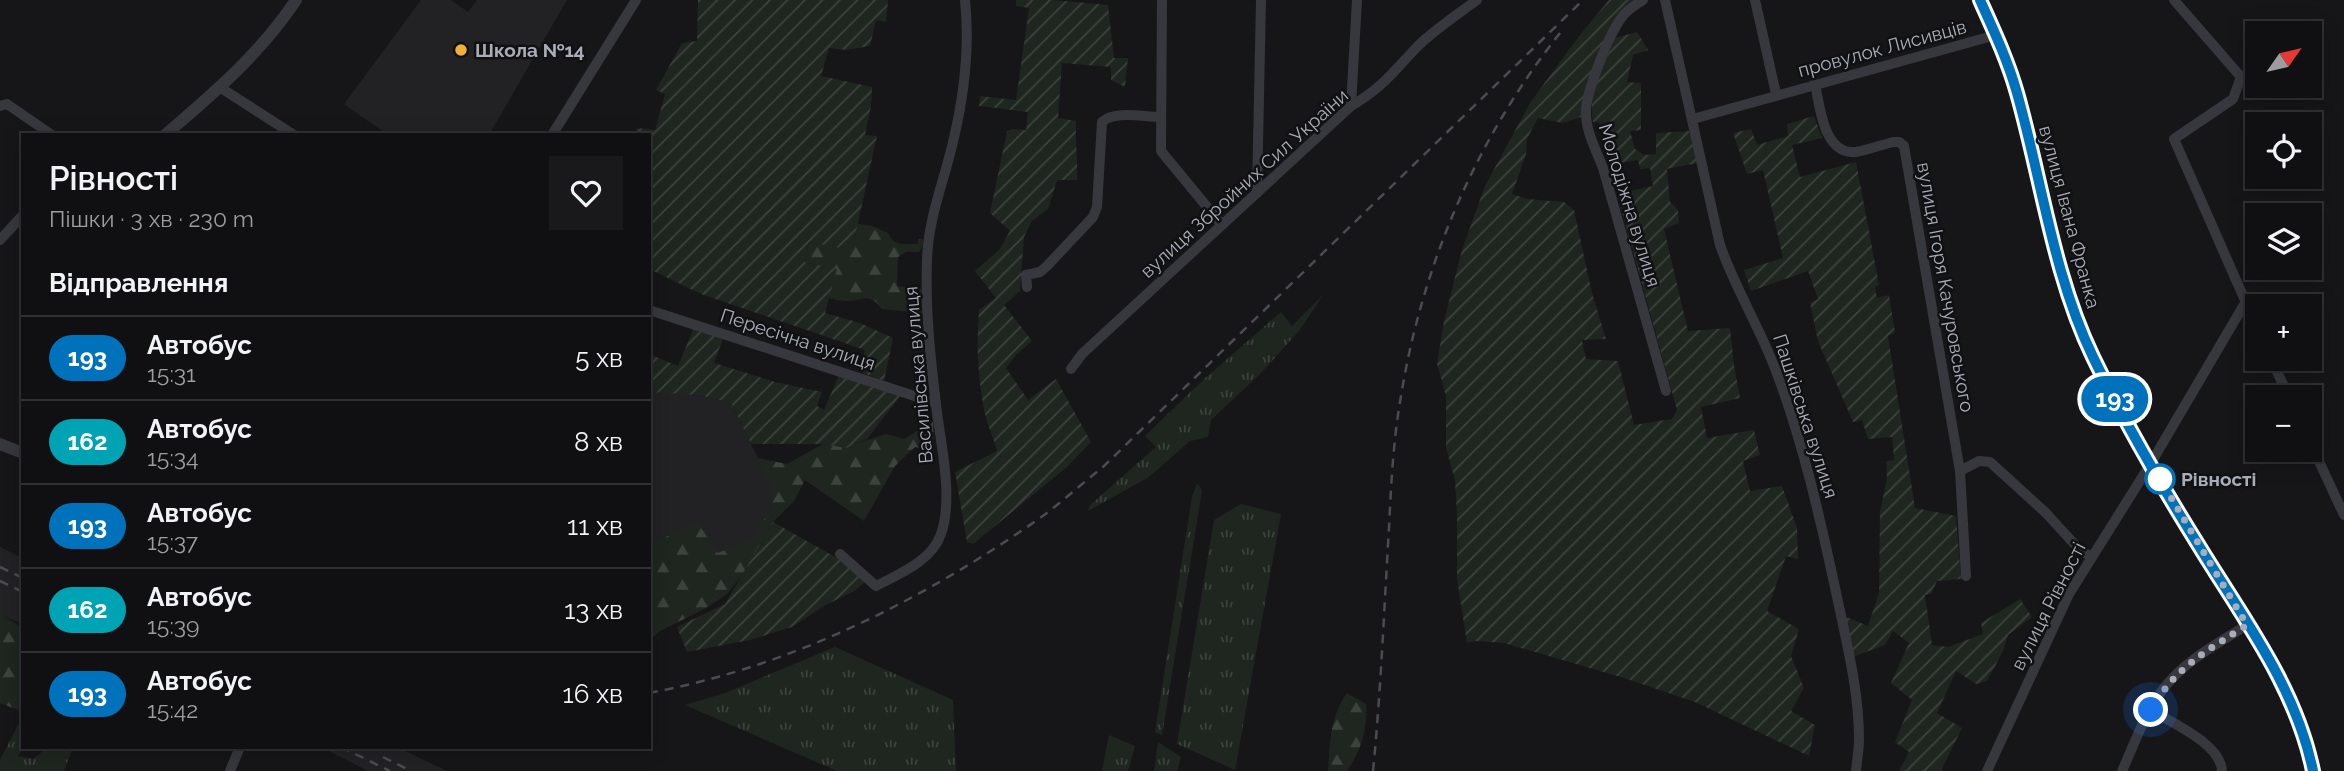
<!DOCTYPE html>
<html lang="uk">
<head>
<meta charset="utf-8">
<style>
	body { margin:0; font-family:Raleway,sans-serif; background:#19191b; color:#f1f3f6; height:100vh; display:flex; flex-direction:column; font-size:26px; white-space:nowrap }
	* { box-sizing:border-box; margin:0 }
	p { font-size:23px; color:#9c9d9f }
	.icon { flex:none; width:38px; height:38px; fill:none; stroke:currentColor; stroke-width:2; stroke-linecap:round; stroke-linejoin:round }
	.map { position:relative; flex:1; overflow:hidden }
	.panel { position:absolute; left:21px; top:133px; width:630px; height:616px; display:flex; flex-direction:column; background:#101012; border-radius:0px; box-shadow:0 4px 18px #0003,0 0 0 2px #303032 }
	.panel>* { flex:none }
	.badge { padding:0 14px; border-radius:23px; font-size:24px; line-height:46px }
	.needle { width:46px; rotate:56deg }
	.controls { position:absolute; left:2245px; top:21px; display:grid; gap:14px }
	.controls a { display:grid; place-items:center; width:77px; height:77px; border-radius:0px; background:#101012; box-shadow:0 4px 18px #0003,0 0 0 2px #303032; font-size:35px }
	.you { position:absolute; width:35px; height:35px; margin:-18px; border:5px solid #fff; border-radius:50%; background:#1a73e8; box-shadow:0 0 0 10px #1a73e833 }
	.map>.badge { position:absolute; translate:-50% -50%; box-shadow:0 0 0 4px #fff }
	h2 { padding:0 28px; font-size:26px; line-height:63px }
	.round { display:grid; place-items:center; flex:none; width:74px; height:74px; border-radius:0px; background:#19191b }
	.overview { display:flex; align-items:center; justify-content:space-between; height:119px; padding:0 28px }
	h1 { font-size:33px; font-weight:600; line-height:52px }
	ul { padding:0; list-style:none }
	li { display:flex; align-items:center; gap:21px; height:84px; padding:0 28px; border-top:2px solid #303032 }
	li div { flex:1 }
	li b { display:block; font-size:26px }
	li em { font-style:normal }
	li .badge { min-width:77px; font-weight:700; text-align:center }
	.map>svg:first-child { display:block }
	.built { fill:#222225 }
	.grass { fill:url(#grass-tufts) }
	.forest { fill:url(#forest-firs) }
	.garden { fill:url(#garden-furrows) }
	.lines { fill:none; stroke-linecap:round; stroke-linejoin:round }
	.minor { stroke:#37383d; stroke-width:10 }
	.tertiary { stroke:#37383d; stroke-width:12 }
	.secondary { stroke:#45474d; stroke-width:14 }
	.rail { stroke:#4a4c52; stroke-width:2.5; stroke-dasharray:9 7; stroke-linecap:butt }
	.line-casing { stroke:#fff; stroke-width:16 }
	.line { stroke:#0072bc; stroke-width:10 }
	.walk { stroke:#a8adb8; stroke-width:7; stroke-dasharray:0 12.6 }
	.poi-dot { fill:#f2b134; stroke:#111113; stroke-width:2.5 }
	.stop-dot { fill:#fff; stroke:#0072bc; stroke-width:3.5 }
	.labels { text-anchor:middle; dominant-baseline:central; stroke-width:5; stroke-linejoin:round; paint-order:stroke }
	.street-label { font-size:19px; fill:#a8adb8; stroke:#111113 }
	.poi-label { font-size:19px; font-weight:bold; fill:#a8adb8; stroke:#111113; text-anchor:start }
	.stop-label { font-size:19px; font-weight:bold; fill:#a8adb8; stroke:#111113; text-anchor:start }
</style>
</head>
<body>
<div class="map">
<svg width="2344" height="771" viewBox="0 0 2344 771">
	<defs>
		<pattern id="grass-tufts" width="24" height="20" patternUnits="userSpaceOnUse" patternTransform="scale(1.75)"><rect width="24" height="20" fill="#1e261f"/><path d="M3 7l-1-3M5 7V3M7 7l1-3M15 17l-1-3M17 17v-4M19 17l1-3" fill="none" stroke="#3c433d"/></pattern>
		<pattern id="forest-firs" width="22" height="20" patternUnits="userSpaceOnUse" patternTransform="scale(1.75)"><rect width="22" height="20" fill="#1e261f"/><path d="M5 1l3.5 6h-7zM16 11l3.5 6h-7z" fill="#3c433d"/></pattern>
		<pattern id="garden-furrows" width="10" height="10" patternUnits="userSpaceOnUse" patternTransform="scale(1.75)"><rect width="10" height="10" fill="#1e261f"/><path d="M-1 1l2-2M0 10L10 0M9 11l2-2" fill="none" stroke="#3c433d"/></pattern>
	</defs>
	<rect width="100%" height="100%" fill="#161618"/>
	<g class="built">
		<polygon points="421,0 451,0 468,12 477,0 567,0 489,135 388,135 344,104"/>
		<polygon points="653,391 699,395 731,403 780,504 760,534 727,594 706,608 660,631 649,640 649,392"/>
		<polygon points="0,547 23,558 23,624 0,615"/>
		<polygon points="321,747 397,747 447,771 368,771"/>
	</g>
	<g class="grass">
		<polygon points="1323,295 1299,331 1261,373 1211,420 1208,437 1190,441 1149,477 1088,511 1090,505 1156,447 1145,436 1203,380 1281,312 1292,326"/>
		<polygon points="1197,483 1202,490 1162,735 1155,732 1192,497"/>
		<polygon points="1241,504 1281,514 1235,770 1177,744 1214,520"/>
		<polygon points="835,647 953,700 956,771 837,771 685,705 725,693"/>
		<polygon points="19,723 23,723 24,747 18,756 33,759 48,747 73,747 64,771 0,771 0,760"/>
		<polygon points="1109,735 1135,746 1128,771 1102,771"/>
		<polygon points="1158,742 1181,757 1177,771 1154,771"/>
	</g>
	<g class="forest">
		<path d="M858 224 872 226 888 233C893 246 904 244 917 244L919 239H923V245L919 252H906L898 257 897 286 921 289 924 313 882 309C868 291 864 301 846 301 840 301 834 299 829 298L836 269 804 262 809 242 852 249Z"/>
		<polygon points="933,421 934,451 915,447 895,466 864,521 805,480 794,501 773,522 745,571 727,594 706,608 660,631 649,640 649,545 697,522 718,553 752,539 769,511 772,489 757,458 787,464 823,444 846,447 886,434 904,439"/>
		<polygon points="0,614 23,628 23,712 0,703"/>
		<path d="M1347 693 1366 704C1368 728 1361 751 1347 771H1328C1330 743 1330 716 1347 693Z"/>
	</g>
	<g class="garden">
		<polygon points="698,0 888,0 886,22 876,20 870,46 846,50 829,48 821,76 872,87 871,106 865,135 877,136 852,250 809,242 804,262 837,269 825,313 860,323 893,338 884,381 858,371 865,350 701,294 649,269 649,135 634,135 637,128 655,130 665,94 656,90 682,43 697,41"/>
		<path d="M1016 0H1054L1108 5 1114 58H1128L1125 87 1111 80V67L1062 63 1058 118 1076 121C1075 141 1078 159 1077 180H1057L1048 209 1032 221 1024 237 1020 291 1004 305 1032 341 1015 356 1006 368 1028 400 1056 379 1091 442 1067 467 973 544 967 542 955 472 997 451C994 439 988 427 985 414 978 381 976 345 979 310L996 298 975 271 1000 249 1010 231 990 213 1007 131 1013 129 1026 130 1028 112 979 106 980 96 1016 100 1029 8 1016 6Z"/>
		<path d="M1609 0H1634L1624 8 1581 117 1562 123 1538 118 1527 139 1526 154 1512 194 1527 199 1564 202 1574 210 1592 293 1606 339 1582 340 1586 359 1618 361 1634 425 1672 419 1677 410 1617 194 1653 186 1650 168 1640 169 1638 160 1614 164 1599 122H1593C1587 95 1605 63 1615 38L1637 32 1648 50 1633 55 1627 82 1641 83V130L1630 131 1635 149 1644 155 1656 154V133L1689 131 1698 163 1667 169 1670 202 1678 210 1679 223 1664 229 1688 331 1730 328 1734 365 1740 398 1701 407 1707 438 1754 430 1760 455 1743 461 1750 491 1782 486 1797 528 1798 559 1786 556 1767 611 1799 629 1791 656 1804 688 1791 711 1815 725 1809 756 1695 702 1624 678 1504 643 1475 641 1467 643 1457 579V515L1455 480 1446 448V396L1437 364 1444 321 1462 250 1485 186 1530 103 1579 36Z"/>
		<polygon points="1814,116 1822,138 1792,145 1800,177 1856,162 1879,285 1875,287 1877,298 1889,295 1895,333 1888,336 1915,508 1956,516 1961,579 1937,581 1931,594 1925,595 1932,645 1948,647 1983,634 1981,623 2020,599 2032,617 2008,635 2003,651 1987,681 1976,684 1956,671 1937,713 1962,728 1941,771 1899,771 1909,752 1895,742 1912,700 1891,683 1909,643 1893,631 1885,645 1853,657 1844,616 1868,626 1879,593 1880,512 1887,479 1886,461 1894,460 1892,437 1868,439 1862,420 1853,422 1818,341 1810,303 1818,299 1808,271 1751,291 1744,270 1783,258 1763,170 1747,174 1733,133 1751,129 1757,145 1788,136 1787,124"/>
		<polygon points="695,325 725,333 714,363 775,382 822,392 817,406 824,410 839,375 901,395 867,439 846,448 823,444 751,444 731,403 699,395 649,392 649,354 678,366"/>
		<polygon points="773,522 837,558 865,582 854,591 824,606 792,627 750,640 687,652 677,627 725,604"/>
	</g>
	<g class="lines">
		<g class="minor">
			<polyline points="1162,0 1161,151 1222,225"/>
			<path d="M1643 0C1635 5 1627 10 1622 17 1609 34 1587 90 1586 110 1585 130 1596 150 1603 168L1666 391"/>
			<path d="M1665 0 1720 245C1735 288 1760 328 1776 371 1803 442 1820 518 1836 592 1846 640 1859 690 1859 739 1859 750 1857 760 1856 771"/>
			<polyline points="1755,0 1776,94"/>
			<polyline points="2174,0 2241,77 2233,99 2174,139 2258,330"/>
			<path d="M1815 84C1820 106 1823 155 1856 152 1868 150 1881 145 1893 142H1899L1904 146 1960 471"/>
			<polyline points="221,88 294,135"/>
			<polyline points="0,106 7,104 52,135"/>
			<polyline points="1351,106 1357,0"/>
			<polyline points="1693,119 1996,35"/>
			<polyline points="552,135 636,0"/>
			<polyline points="1257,193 1261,0"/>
			<polyline points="0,240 23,215"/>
			<path d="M1027 287 1026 275 1040 272 1047 266 1093 217 1097 207 1102 122C1114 110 1143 117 1160 117"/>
			<polyline points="649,310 936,403"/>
			<polyline points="2271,359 2289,397"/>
			<path d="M1071 369 1082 354 1351 106C1385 86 1394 70 1420 44 1437 28 1458 14 1477 0"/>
			<polyline points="2310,442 2344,515"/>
			<path d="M840 554 876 586C899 574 932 561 941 534 953 500 942 449 937 413 931 363 925 312 927 260 928 219 944 181 953 142 964 96 970 47 965 0"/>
			<polyline points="1966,576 1960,471 1979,461 1990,462 2046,513 2078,548 2091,557"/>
			<path d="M2151 710C2172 723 2221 744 2222 771"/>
			<polyline points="230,771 240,747"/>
			<polyline points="1987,771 2069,594 2151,463 2245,303"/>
			<path d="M2122 771C2134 745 2144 715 2161 692 2182 662 2217 644 2247 625"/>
		</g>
		<g class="tertiary">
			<path d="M165 135C213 94 261 53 296 0"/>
			<polyline points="0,444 23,453"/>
		</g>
		<path class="secondary" d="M1981 0C1994 31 2008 61 2017 93 2042 181 2053 274 2093 357 2129 431 2173 503 2216 573 2255 636 2298 697 2313 771"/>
		<g class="rail">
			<polyline points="0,567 23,578"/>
			<polyline points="0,581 23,592"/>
			<path d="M649 693C790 667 923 600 1040 518 1061 503 1081 484 1102 468L1583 0"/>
			<polyline points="341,747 390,771"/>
			<polyline points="383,757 411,771"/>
			<path d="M1373 771C1381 690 1384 609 1389 528 1391 486 1393 444 1400 402 1421 268 1475 140 1560 33"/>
		</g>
	</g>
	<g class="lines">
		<defs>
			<path id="line" d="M1980 0C1994 31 2008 61 2017 93 2042 181 2053 274 2093 357 2124 421 2161 485 2199 546 2243 618 2296 687 2313 771"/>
		</defs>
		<use href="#line" class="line-casing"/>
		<use href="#line" class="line"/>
		<path class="walk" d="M2151 710C2174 668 2208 650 2247 625L2160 479"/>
	</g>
	<circle class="poi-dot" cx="461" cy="50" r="7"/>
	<circle class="stop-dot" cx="2160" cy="479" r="14"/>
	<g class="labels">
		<g class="street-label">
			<text transform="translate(1882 48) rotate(-15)">провулок Лисивців</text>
			<text transform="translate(1244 183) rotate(-42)">вулиця Збройних Сил України</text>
			<text transform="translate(1630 205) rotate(73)">Молодіжна вулиця</text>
			<text transform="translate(2070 217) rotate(75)">вулиця Івана Франка</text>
			<text transform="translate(1946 287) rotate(80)">вулиця Ігоря Качуровського</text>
			<text transform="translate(798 339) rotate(18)">Пересічна вулиця</text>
			<text transform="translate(918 375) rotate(-95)">Василівська вулиця</text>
			<text transform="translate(1806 416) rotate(72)">Пашківська вулиця</text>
			<text transform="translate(2048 606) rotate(-63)">вулиця Рівності</text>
		</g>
		<g class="poi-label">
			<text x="475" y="50">Школа №14</text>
		</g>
		<g class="stop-label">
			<text x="2181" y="479">Рівності</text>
		</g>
	</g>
</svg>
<div class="controls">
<a><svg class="needle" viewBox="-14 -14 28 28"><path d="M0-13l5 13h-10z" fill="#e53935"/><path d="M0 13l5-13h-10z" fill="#9c9d9f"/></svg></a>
<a><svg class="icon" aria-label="locate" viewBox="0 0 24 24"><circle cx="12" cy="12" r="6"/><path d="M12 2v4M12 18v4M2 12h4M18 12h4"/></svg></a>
<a><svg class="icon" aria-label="layers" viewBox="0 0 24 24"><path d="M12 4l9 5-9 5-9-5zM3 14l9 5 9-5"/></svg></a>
<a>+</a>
<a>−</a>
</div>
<div class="you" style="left:2151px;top:710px"></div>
<b class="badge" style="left:2115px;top:399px;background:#0072bc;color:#fff">193</b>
<section class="panel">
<div class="overview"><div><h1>Рівності</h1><p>Пішки · 3 хв · 230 m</p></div><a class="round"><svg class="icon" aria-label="heart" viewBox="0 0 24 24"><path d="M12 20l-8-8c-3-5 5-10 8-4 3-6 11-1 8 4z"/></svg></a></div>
<h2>Відправлення</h2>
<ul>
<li><span class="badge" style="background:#0072bc;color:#fff">193</span><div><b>Автобус</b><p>15:31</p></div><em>5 хв</em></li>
<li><span class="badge" style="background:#00a3b4;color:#fff">162</span><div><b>Автобус</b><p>15:34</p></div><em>8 хв</em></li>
<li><span class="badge" style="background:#0072bc;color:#fff">193</span><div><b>Автобус</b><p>15:37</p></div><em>11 хв</em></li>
<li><span class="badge" style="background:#00a3b4;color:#fff">162</span><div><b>Автобус</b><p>15:39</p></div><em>13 хв</em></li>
<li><span class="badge" style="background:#0072bc;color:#fff">193</span><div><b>Автобус</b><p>15:42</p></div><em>16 хв</em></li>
</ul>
</section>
</div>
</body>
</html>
